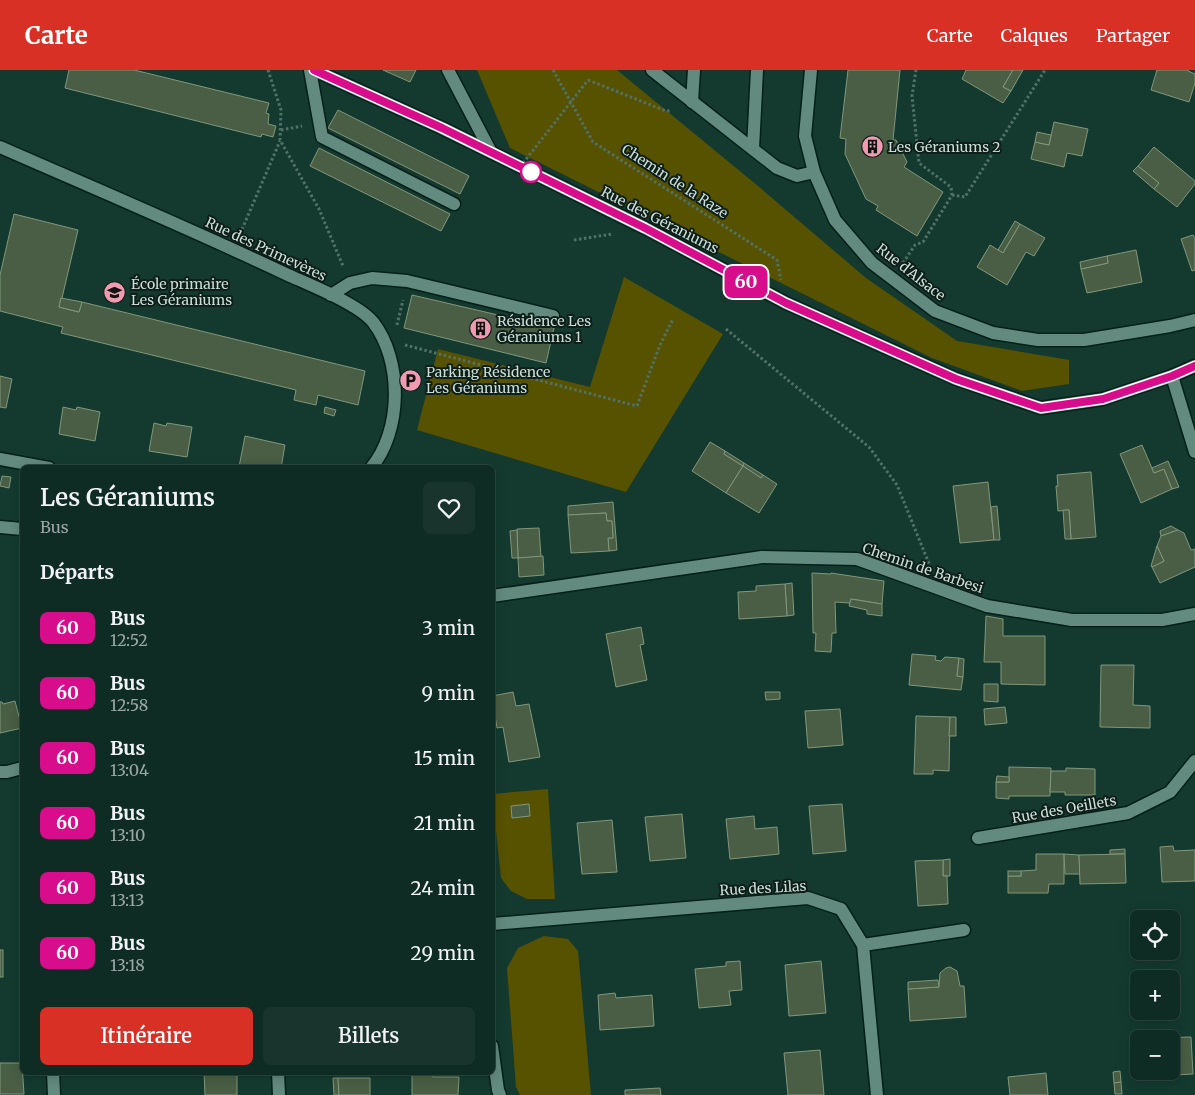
<!DOCTYPE html>
<html lang="fr">
<head>
<meta charset="utf-8">
<style>
	body { margin:0; font-family:Merriweather,serif; background:#18342c; color:#f1f3f6; height:100vh; display:flex; flex-direction:column; font-size:19px; white-space:nowrap }
	* { box-sizing:border-box; margin:0 }
	p { font-size:16px; color:#9ba7a6 }
	.icon { flex:none; width:28px; height:28px; fill:none; stroke:currentColor; stroke-width:2; stroke-linecap:round; stroke-linejoin:round }
	.map { position:relative; flex:1; overflow:hidden }
	.panel { position:absolute; left:20px; top:395px; width:475px; height:610px; display:flex; flex-direction:column; background:#0f2c24; border-radius:8px; box-shadow:0 2px 12px #0003,0 0 0 1px #2f4841 }
	.panel>* { flex:none }
	.badge { padding:0 10px; border-radius:8px; font-size:18px; line-height:32px }
	.fabs { position:absolute; left:1130px; top:840px; display:grid; gap:10px }
	.fabs a { display:grid; place-items:center; width:50px; height:50px; border-radius:8px; background:#0f2c24; box-shadow:0 2px 12px #0003,0 0 0 1px #2f4841; font-size:25px }
	.map>.badge { position:absolute; translate:-50% -50%; box-shadow:0 0 0 2px #fff }
	h2 { padding:0 20px; font-size:19px; line-height:45px }
	.round { display:grid; place-items:center; flex:none; width:52px; height:52px; border-radius:8px; background:#18342c }
	.head { display:flex; align-items:center; justify-content:space-between; height:85px; padding:0 20px }
	h1 { font-size:24px; font-weight:600; line-height:38px }
	.primary-button { display:flex; gap:10px; margin-top:auto; padding:10px 20px }
	.primary-button a { flex:1; height:58px; border-radius:8px; background:#d93025; color:#fff; font-size:20px; font-weight:600; line-height:58px; text-align:center }
	.primary-button a+a { background:#18342c; color:#f1f3f6 }
	ul { padding:0; list-style:none }
	li { display:flex; align-items:center; gap:15px; height:65px; padding:0 20px }
	li div { flex:1 }
	li b { display:block; font-size:19px }
	li em { font-style:normal }
	li .badge { min-width:55px; font-weight:700; text-align:center }
	header { display:flex; align-items:center; gap:30px; box-sizing:border-box; height:70px; padding:0 25px; background:#d93025; color:#fff }
	header strong { font-size:24px }
	nav { display:flex; gap:28px; margin-inline-start:auto; font-size:18px }
	.map>svg:first-child { display:block }
	.green { fill:#575200 }
	.building { fill:#495e44; stroke:#81977b }
	.lines { fill:none; stroke-linecap:round; stroke-linejoin:round }
	.minor-casing { stroke:#032019; stroke-width:15 }
	.path { stroke:#517168; stroke-width:3; stroke-dasharray:2.5 2.5; stroke-linecap:butt }
	.minor { stroke:#638a7e; stroke-width:12 }
	.path-bridge { stroke:#517168; stroke-width:3; stroke-dasharray:2.5 2.5; stroke-linecap:butt }
	.line-casing { stroke:#fff; stroke-width:11 }
	.line { stroke:#d80d8c; stroke-width:8 }
	.stop-dot { fill:#fff; stroke:#d80d8c; stroke-width:2.5 }
	.labels { text-anchor:middle; dominant-baseline:central; stroke-width:4; stroke-linejoin:round; paint-order:stroke }
	.poi-label { font-size:14px; fill:#cbdfd8; stroke:#0e1e19; text-anchor:start }
	.street-label { font-size:14px; fill:#cbdfd8; stroke:#0e1e19 }
</style>
</head>
<body>
<header>
<strong>Carte</strong>
<nav><a>Carte</a><a>Calques</a><a>Partager</a></nav>
</header>
<div class="map">
<svg width="1195" height="1025" viewBox="0 0 1195 1025">
	<rect width="100%" height="100%" fill="#143a30"/>
	<g class="green">
		<polygon points="477,0 617,0 758,116 866,208 957,271 1069,290 1069,314 1022,321 932,288 510,78"/>
		<polygon points="624,207 723,264 626,422 417,360 438,279 590,317"/>
		<polygon points="548,719 555,829 527,829 511,821 501,808 492,724"/>
		<polygon points="544,866 568,869 578,881 591,1025 520,1025 516,1017 507,898 518,878"/>
	</g>
	<g class="building">
		<polygon points="69,0 134,0 269,33 266,43 269,44 268,54 276,56 273,67 262,64 261,67 65,18"/>
		<polygon points="383,0 416,0 410,12"/>
		<polygon points="848,0 900,0 893,70 896,70 907,92 904,97 943,122 917,166 876,140 878,136 866,129 845,84 846,69 840,68"/>
		<polygon points="966,0 1013,0 1003,17 1011,21 1003,33 962,9"/>
		<polygon points="1013,0 1023,0 1011,21 1003,17"/>
		<polygon points="1157,0 1188,0 1188,1 1195,4 1195,13 1189,32 1151,20"/>
		<polygon points="338,40 469,106 460,124 328,58"/>
		<polygon points="1054,52 1088,59 1082,86 1067,83 1064,97 1031,89 1035,72 1049,75"/>
		<polygon points="1037,62 1051,65 1049,75 1035,72"/>
		<polygon points="1154,77 1195,111 1195,114 1177,137 1154,119 1159,113 1138,96"/>
		<polygon points="319,78 450,144 441,161 310,96"/>
		<polygon points="1138,96 1159,113 1154,119 1133,101"/>
		<polygon points="14,144 78,160 62,228 61,228 59,237 79,242 82,232 365,301 358,335 318,325 316,335 294,330 296,320 61,263 63,257 0,241 0,205"/>
		<polygon points="1015,151 1020,154 1003,183 998,180"/>
		<polygon points="1020,154 1045,168 1034,186 1026,182 1007,215 977,197 990,175 1003,183"/>
		<polygon points="1193,165 1195,168 1195,200 1192,201 1181,169"/>
		<polygon points="1136,180 1142,212 1087,223 1081,199 1108,193 1107,186"/>
		<polygon points="1107,186 1108,193 1081,199 1080,192"/>
		<polygon points="412,225 554,258 546,293 404,258"/>
		<polygon points="61,228 82,232 79,242 59,237"/>
		<polygon points="0,306 12,309 6,338 0,337"/>
		<polygon points="63,337 76,340 77,337 100,342 95,371 59,364"/>
		<polygon points="325,337 336,340 334,346 324,343"/>
		<polygon points="154,353 166,356 167,353 192,357 187,387 149,381"/>
		<polygon points="245,366 285,375 281,398 239,397"/>
		<polygon points="710,372 725,381 724,384 743,396 726,423 692,401"/>
		<polygon points="1142,375 1154,403 1164,399 1172,419 1141,433 1120,384"/>
		<polygon points="725,381 744,393 743,396 724,384"/>
		<polygon points="1168,391 1179,417 1172,419 1164,399 1154,403 1152,398"/>
		<polygon points="744,393 763,405 761,408 743,396"/>
		<polygon points="743,396 761,408 763,405 777,414 759,443 726,423"/>
		<polygon points="1091,402 1096,467 1071,469 1069,440 1058,441 1056,416 1058,416 1057,405"/>
		<polygon points="2,406 11,407 9,418 0,416"/>
		<polygon points="988,412 994,470 960,473 953,416"/>
		<polygon points="613,432 617,480 609,481 608,468 613,468 612,451 607,451 606,443 568,445 568,436"/>
		<polygon points="997,436 1000,470 994,470 991,437"/>
		<polygon points="1063,440 1069,440 1071,469 1065,469"/>
		<polygon points="606,443 607,451 612,451 613,468 608,468 609,481 571,483 568,445"/>
		<polygon points="1171,456 1178,460 1161,466 1160,461"/>
		<polygon points="539,458 541,487 518,488 517,459"/>
		<polygon points="517,460 518,488 512,488 510,461"/>
		<polygon points="1178,460 1184,463 1191,480 1195,479 1195,497 1160,513 1152,497 1164,491 1157,476 1161,466"/>
		<polygon points="1157,476 1164,491 1152,497 1151,496"/>
		<polygon points="543,486 544,505 519,507 518,488"/>
		<polygon points="812,503 831,504 831,503 884,511 882,534 851,529 850,533 835,532 836,563 832,563 831,582 815,581 816,563 813,563"/>
		<polygon points="792,513 794,545 787,546 785,514"/>
		<polygon points="785,514 787,546 739,549 738,522 756,521 756,516"/>
		<polygon points="851,529 882,534 882,546 867,544 867,540 849,536"/>
		<polygon points="986,546 1003,549 1003,566 1045,566 1045,615 1001,614 1001,592 984,592"/>
		<polygon points="641,557 644,574 640,575 647,610 616,617 606,564"/>
		<polygon points="912,584 936,586 935,590 941,591 945,587 959,588 957,606 963,607 961,620 909,615"/>
		<polygon points="959,588 964,589 963,607 957,606"/>
		<polygon points="1101,595 1134,595 1133,635 1150,636 1150,658 1100,657"/>
		<polygon points="984,614 998,614 998,632 984,631"/>
		<polygon points="513,622 516,636 529,634 540,687 509,692 503,657 497,658 492,626"/>
		<polygon points="765,622 780,622 780,629 766,630"/>
		<polygon points="15,631 22,658 0,663 0,632 2,632 3,634"/>
		<polygon points="1005,637 1007,653 985,655 984,639"/>
		<polygon points="840,639 843,675 808,678 805,641"/>
		<polygon points="916,646 950,647 949,701 933,700 933,704 914,704"/>
		<polygon points="950,647 956,647 956,666 949,666"/>
		<polygon points="1009,697 1051,698 1050,726 1009,726 1009,729 996,728 996,712 1009,712"/>
		<polygon points="1066,698 1095,699 1095,725 1065,725 1065,722 1050,722 1051,701 1066,701"/>
		<polygon points="997,706 1009,707 1009,712 996,712"/>
		<polygon points="529,734 530,746 512,748 511,736"/>
		<polygon points="842,734 846,781 813,784 809,736"/>
		<polygon points="682,744 686,788 650,791 645,747"/>
		<polygon points="754,746 755,759 777,757 779,784 730,789 726,749"/>
		<polygon points="612,750 617,802 582,804 577,753"/>
		<polygon points="1173,776 1174,781 1195,780 1195,811 1162,812 1160,777"/>
		<polygon points="1125,779 1125,784 1110,784 1110,780"/>
		<polygon points="1036,784 1064,784 1064,814 1049,814 1048,823 1008,823 1008,806 1021,806 1021,801 1036,800"/>
		<polygon points="1064,784 1079,785 1080,804 1065,804"/>
		<polygon points="1125,784 1126,813 1080,814 1079,785"/>
		<polygon points="950,789 950,806 943,806 943,790"/>
		<polygon points="943,790 943,806 947,806 948,834 918,836 915,791"/>
		<rect x="1008" y="801" width="13" height="5"/>
		<rect x="0" y="880" width="3" height="27"/>
		<polygon points="740,891 742,920 729,921 731,935 699,938 695,899 726,896 726,892"/>
		<polygon points="821,891 826,943 789,946 785,895"/>
		<polygon points="950,897 957,901 960,916 964,916 966,947 910,951 908,919 939,917 940,903 946,898"/>
		<polygon points="938,910 939,917 908,919 908,912"/>
		<polygon points="615,923 616,928 652,925 654,956 600,960 598,925"/>
		<polygon points="1191,967 1193,1004 1158,1006 1158,1001 1171,1001 1171,969 1156,968"/>
		<polygon points="820,980 824,1025 788,1025 784,983"/>
		<polygon points="0,993 22,993 24,1024 0,1024"/>
		<polygon points="1120,1001 1121,1012 1114,1013 1113,1002"/>
		<polygon points="204,1002 237,1002 237,1025 205,1025"/>
		<polygon points="412,1002 433,1003 433,1007 459,1007 458,1025 412,1025"/>
		<polygon points="1046,1003 1048,1025 1010,1025 1008,1007"/>
		<polygon points="333,1008 338,1008 339,1025 334,1025"/>
		<polygon points="338,1008 370,1008 370,1025 339,1025"/>
		<polygon points="1121,1012 1122,1024 1115,1024 1114,1013"/>
		<polygon points="660,1018 661,1025 625,1025 625,1020"/>
	</g>
	<g class="lines">
		<defs>
			<g id="minor">
				<polyline points="310,0 322,67 454,134"/>
				<polyline points="314,0 442,58 645,158 786,233 956,309 1041,338 1103,329 1172,306 1195,296"/>
				<polyline points="448,0 491,82"/>
				<polyline points="652,0 777,98 797,106 814,102"/>
				<polyline points="811,0 805,66 814,102 835,150 872,193 935,241 993,263 1038,270 1084,270 1170,256 1195,250"/>
				<polyline points="692,32 694,0"/>
				<path d="M0 77C96 119 193 160 288 205 310 215 358 234 373 252 403 291 402 361 371 398"/>
				<polyline points="753,79 757,0"/>
				<polyline points="331,225 350,213 372,208 407,211 553,246"/>
				<polyline points="1172,306 1195,382"/>
				<polyline points="0,389 49,398"/>
				<polyline points="0,457 22,459"/>
				<polyline points="492,526 762,487 857,489 987,536 1072,550 1162,550 1195,544"/>
				<polyline points="0,702 7,702 22,698"/>
				<polyline points="978,768 1128,743 1170,722 1195,691"/>
				<polyline points="492,854 808,828 841,839 863,875 877,1025"/>
				<polyline points="863,875 964,860"/>
				<polyline points="492,976 498,1020 500,1025"/>
				<polyline points="53,1002 54,1025"/>
				<polyline points="278,1002 279,1025"/>
			</g>
		</defs>
		<use href="#minor" class="minor-casing"/>
		<g class="path">
			<polyline points="268,0 281,40 280,70 319,139 343,196"/>
			<polyline points="553,0 593,72 777,190 781,210"/>
			<polyline points="588,10 666,41 672,41"/>
			<polyline points="281,60 302,56"/>
			<polyline points="952,125 965,127 1045,0"/>
			<polyline points="240,164 280,71"/>
			<polyline points="574,170 612,164"/>
			<polyline points="903,193 915,175 923,172 952,125 951,117 919,93 912,26 916,0"/>
			<polyline points="397,255 403,230"/>
			<polyline points="726,259 869,377 897,415 930,496"/>
			<polyline points="405,275 637,336 660,275 673,249"/>
		</g>
		<use href="#minor" class="minor"/>
		<polyline class="path-bridge" points="520,97 588,10"/>
	</g>
	<g class="lines">
		<defs>
			<polyline id="line" points="314,0 442,58 645,158 786,233 956,309 1041,338 1103,329 1172,306 1195,296"/>
		</defs>
		<use href="#line" class="line-casing"/>
		<use href="#line" class="line"/>
	</g>
	<defs>
		<symbol id="building-disc" viewBox="-11 -11 22 22"><circle r="9.5" fill="#f19ab2" stroke="#0e1e19"/><path d="M-4-6H4V6H1V3H-1V6H-4ZM-2.5-4.3h1.7v1.8h-1.7ZM.8-4.3h1.7v1.8H.8ZM-2.5-1h1.7V.8h-1.7ZM.8-1h1.7V.8H.8Z" fill="#111"/></symbol>
		<symbol id="school-disc" viewBox="-11 -11 22 22"><circle r="9.5" fill="#f19ab2" stroke="#0e1e19"/><path d="M0-5L7-2L0 1L-7-2ZM-4 1L0 2.5L4 1V4Q0 6-4 4Z" fill="#111"/></symbol>
		<symbol id="parking-disc" viewBox="-11 -11 22 22"><circle r="9.5" fill="#f19ab2" stroke="#0e1e19"/><path d="M-3.5-5.5H1a3.5 3.5 0 0 1 0 7H-1V5.5H-3.5ZM-1-3.4V-.6H.8a1.4 1.4 0 0 0 0-2.8Z" fill="#111"/></symbol>
	</defs>
	<g fill-rule="evenodd">
		<use href="#building-disc" x="860" y="64" width="25" height="25"/>
		<use href="#school-disc" x="102" y="210" width="25" height="25"/>
		<use href="#building-disc" x="468" y="246" width="25" height="25"/>
		<use href="#parking-disc" x="398" y="298" width="25" height="25"/>
	</g>
	<circle class="stop-dot" cx="531" cy="102" r="10"/>
	<g class="labels">
		<g class="poi-label">
			<text x="888" y="77">Les Géraniums 2</text>
			<text x="131" y="214">École primaire<tspan x="131" dy="16">Les Géraniums</tspan></text>
			<text x="497" y="251">Résidence Les<tspan x="497" dy="16">Géraniums 1</tspan></text>
			<text x="426" y="302">Parking Résidence<tspan x="426" dy="16">Les Géraniums</tspan></text>
		</g>
		<g class="street-label">
			<text transform="translate(675 111) rotate(33)">Chemin de la Raze</text>
			<text transform="translate(660 150) rotate(27)">Rue des Géraniums</text>
			<text transform="translate(266 179) rotate(25)">Rue des Primevères</text>
			<text transform="translate(911 202) rotate(38)">Rue d'Alsace</text>
			<text transform="translate(923 498) rotate(19)">Chemin de Barbesi</text>
			<text transform="translate(1064 739) rotate(-10)">Rue des Oeillets</text>
			<text transform="translate(763 818) rotate(-3)">Rue des Lilas</text>
		</g>
	</g>
</svg>
<div class="fabs">
<a><svg class="icon" aria-label="locate" viewBox="0 0 24 24"><circle cx="12" cy="12" r="6"/><path d="M12 2v4M12 18v4M2 12h4M18 12h4"/></svg></a>
<a>+</a>
<a>−</a>
</div>
<b class="badge" style="left:746px;top:212px;background:#d80d8c;color:#fff">60</b>
<section class="panel">
<div class="head"><div><h1>Les Géraniums</h1><p>Bus</p></div><a class="round"><svg class="icon" aria-label="heart" viewBox="0 0 24 24"><path d="M12 20l-8-8c-3-5 5-10 8-4 3-6 11-1 8 4z"/></svg></a></div>
<h2>Départs</h2>
<ul>
<li><span class="badge" style="background:#d80d8c;color:#fff">60</span><div><b>Bus</b><p>12:52</p></div><em>3 min</em></li>
<li><span class="badge" style="background:#d80d8c;color:#fff">60</span><div><b>Bus</b><p>12:58</p></div><em>9 min</em></li>
<li><span class="badge" style="background:#d80d8c;color:#fff">60</span><div><b>Bus</b><p>13:04</p></div><em>15 min</em></li>
<li><span class="badge" style="background:#d80d8c;color:#fff">60</span><div><b>Bus</b><p>13:10</p></div><em>21 min</em></li>
<li><span class="badge" style="background:#d80d8c;color:#fff">60</span><div><b>Bus</b><p>13:13</p></div><em>24 min</em></li>
<li><span class="badge" style="background:#d80d8c;color:#fff">60</span><div><b>Bus</b><p>13:18</p></div><em>29 min</em></li>
</ul>
<div class="primary-button"><a>Itinéraire</a><a>Billets</a></div>
</section>
</div>
</body>
</html>
